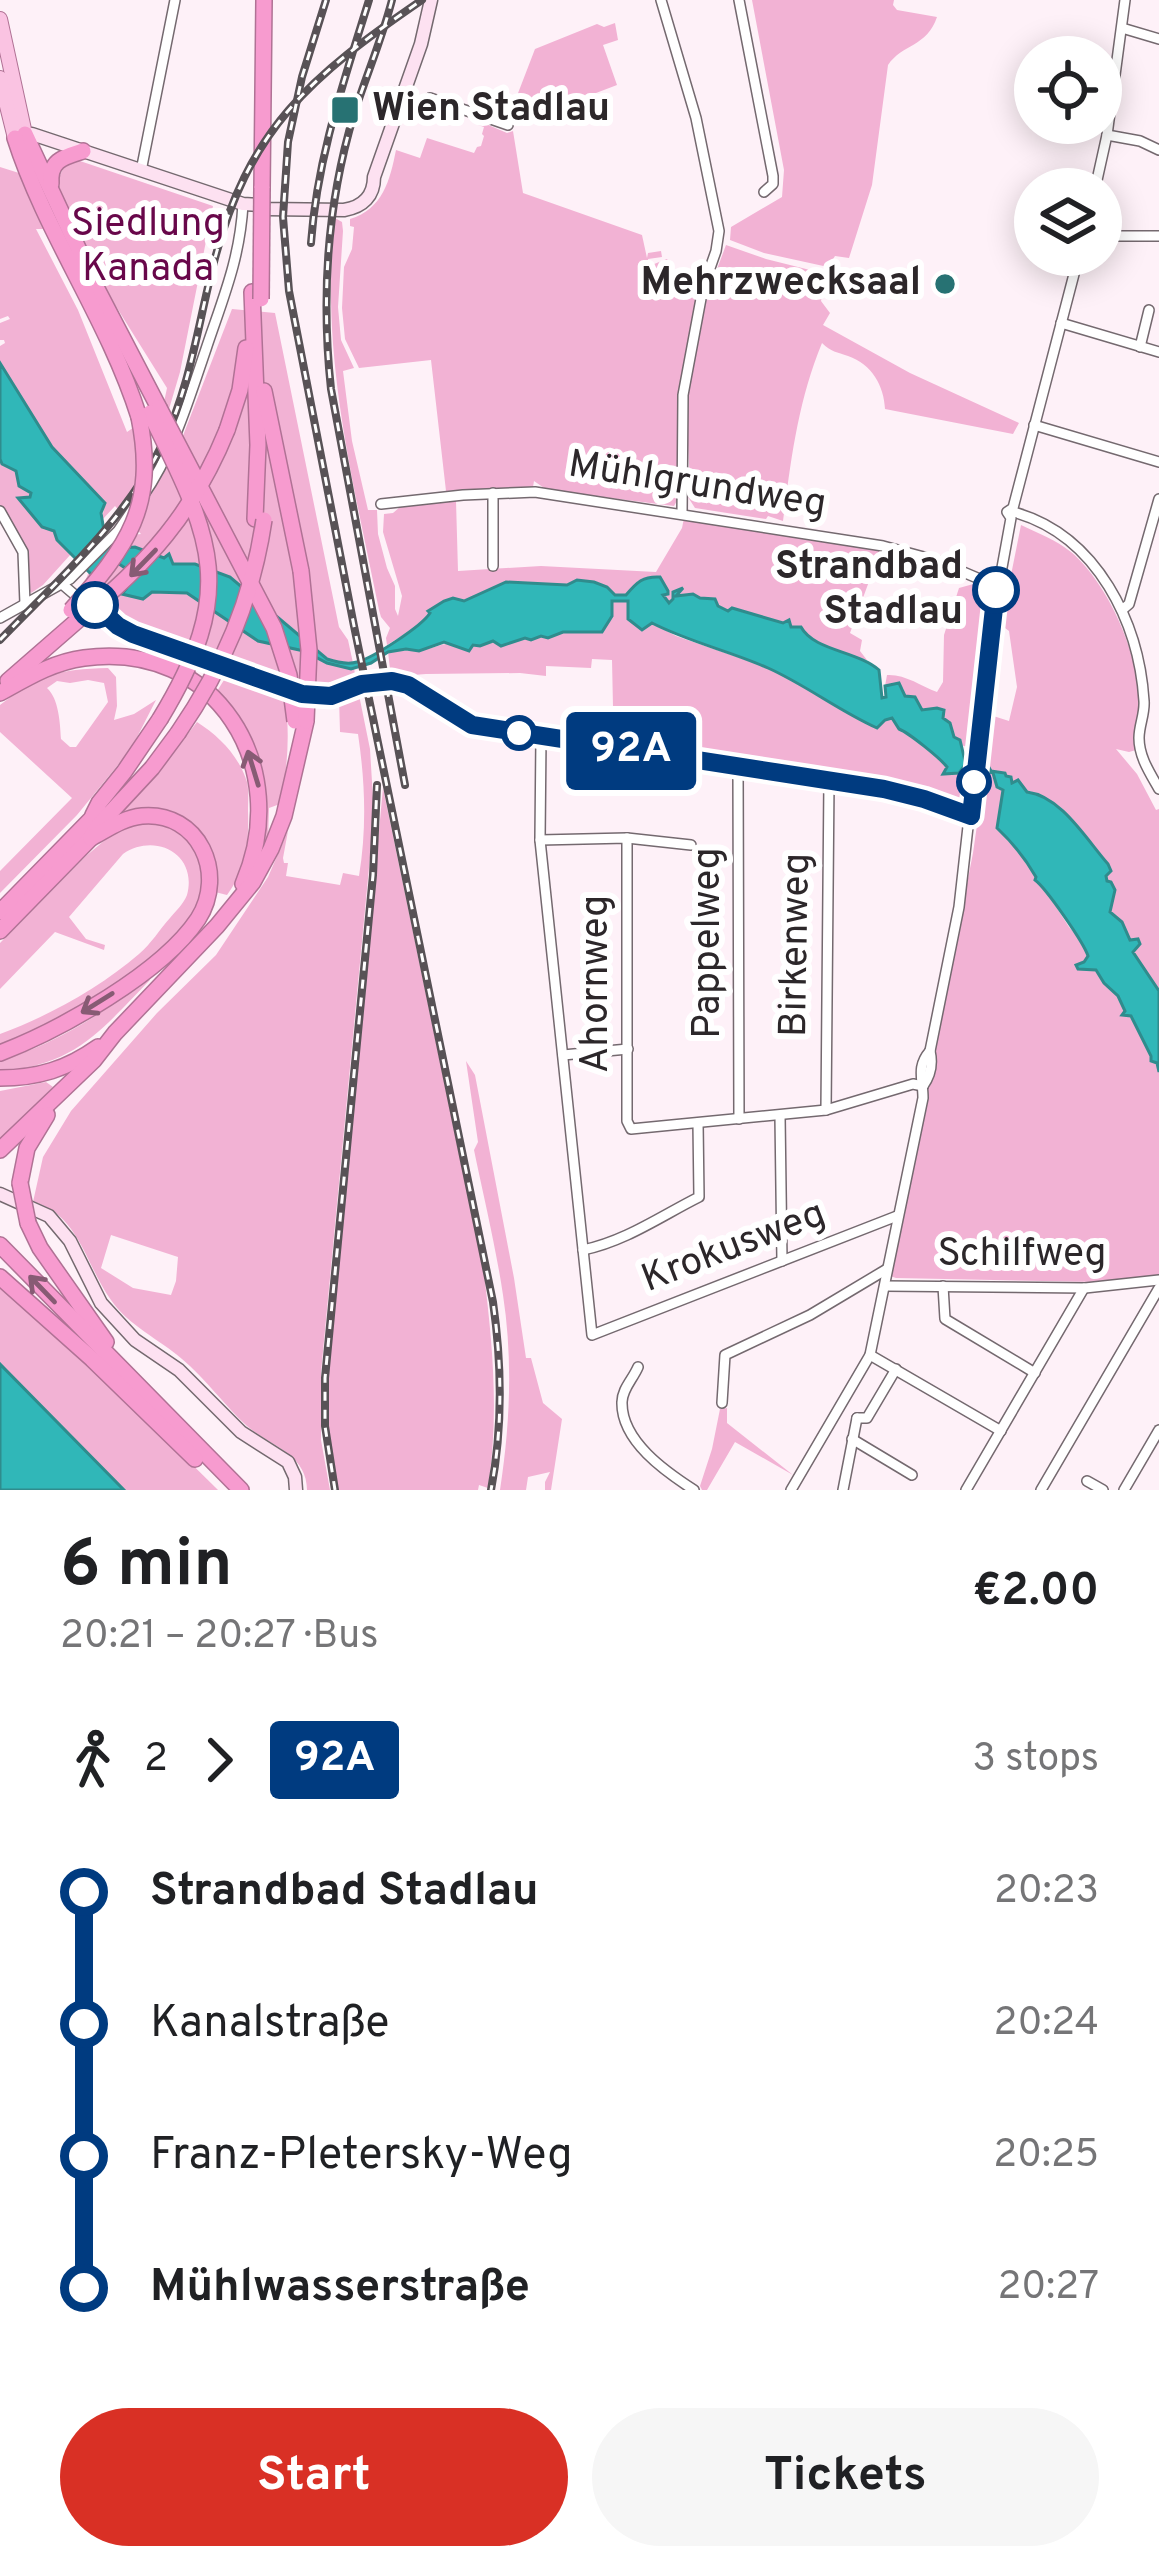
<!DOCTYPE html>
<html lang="en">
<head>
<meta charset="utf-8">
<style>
	body { margin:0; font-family:Overpass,sans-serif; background:#f6f6f6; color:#202124; height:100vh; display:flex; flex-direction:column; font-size:45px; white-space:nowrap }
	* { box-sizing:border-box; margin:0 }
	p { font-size:39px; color:#757577 }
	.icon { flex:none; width:66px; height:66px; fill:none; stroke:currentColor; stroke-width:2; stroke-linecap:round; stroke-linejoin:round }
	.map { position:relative; height:1490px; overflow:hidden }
	.drawer { display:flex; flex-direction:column; background:#fff; flex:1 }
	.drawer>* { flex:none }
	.badge { padding:0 24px; border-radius:9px; font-size:42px; line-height:78px }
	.controls { position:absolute; left:1014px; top:36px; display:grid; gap:24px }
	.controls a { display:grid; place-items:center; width:108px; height:108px; border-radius:50%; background:#fff; box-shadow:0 6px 30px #0003; font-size:60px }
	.map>.badge { position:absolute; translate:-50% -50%; box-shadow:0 0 0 6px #fff }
	.legs { display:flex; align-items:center; gap:18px; height:132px; padding:0 60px; font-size:39px }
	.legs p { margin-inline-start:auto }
	.head { display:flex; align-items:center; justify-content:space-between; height:204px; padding:0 60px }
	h1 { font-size:66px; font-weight:700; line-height:90px }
	.cta { display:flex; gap:24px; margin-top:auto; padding:24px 60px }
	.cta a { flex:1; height:138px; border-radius:72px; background:#d93025; color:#fff; font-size:48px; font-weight:700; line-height:138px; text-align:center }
	.cta a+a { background:#f6f6f6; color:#202124 }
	ul { padding:0 60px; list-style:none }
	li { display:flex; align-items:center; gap:42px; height:132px; font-size:45px }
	li i { display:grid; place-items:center; width:18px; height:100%; margin:0 15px; background:currentColor }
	li i::after { content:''; width:30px; height:30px; margin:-15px; border:9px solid; border-radius:50%; background:#fff }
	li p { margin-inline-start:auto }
	li:first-child i { background:linear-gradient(#0000 50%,currentColor 0) }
	li:last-child i { background:linear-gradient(currentColor 50%,#0000 0) }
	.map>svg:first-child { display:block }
	.green { fill:#f2b2d4; fill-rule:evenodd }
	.water { fill:#30b7b8; stroke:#2f8c8d; stroke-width:3 }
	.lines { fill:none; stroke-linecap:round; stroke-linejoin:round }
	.secondary-tunnel { stroke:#d4c9cf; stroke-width:12; stroke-dasharray:12 6; stroke-linecap:butt }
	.street-casing { stroke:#74696f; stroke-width:12 }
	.secondary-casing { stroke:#74696f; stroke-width:15 }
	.primary-casing { stroke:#b07295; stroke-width:16 }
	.highway-casing { stroke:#b07295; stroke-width:18 }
	.street { stroke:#fff; stroke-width:9 }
	.secondary { stroke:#fde1f1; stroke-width:12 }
	.primary { stroke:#fac3e2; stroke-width:14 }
	.highway { stroke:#f79bcf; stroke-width:15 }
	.rail-casing { stroke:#585256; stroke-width:8 }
	.rail { stroke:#fff; stroke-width:3; stroke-dasharray:9; stroke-linecap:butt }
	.highway-bridge-casing { stroke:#b07295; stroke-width:18; stroke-linecap:butt }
	.highway-bridge { stroke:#f79bcf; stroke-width:15 }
	.oneway { stroke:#875b74 }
	.line-1-casing { stroke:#fff; stroke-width:27 }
	.line-1 { stroke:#003b80; stroke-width:18 }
	.poi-dot { fill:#277273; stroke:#fff; stroke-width:4.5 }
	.stop-1-dot { fill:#fff; stroke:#003b80; stroke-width:6 }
	.labels { text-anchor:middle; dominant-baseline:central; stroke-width:12; stroke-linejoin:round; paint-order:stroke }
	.poi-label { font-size:39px; font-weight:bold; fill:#2c272a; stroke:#fff; text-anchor:start }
	.park-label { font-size:39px; fill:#68074a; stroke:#fff }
	.street-label { font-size:39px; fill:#2c272a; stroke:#fff }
	.stop-label { font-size:39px; font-weight:bold; fill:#2c272a; stroke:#fff; text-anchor:end }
</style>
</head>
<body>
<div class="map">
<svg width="1159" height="1490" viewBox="0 0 1159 1490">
	<rect width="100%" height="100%" fill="#fef1f8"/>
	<g class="green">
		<path d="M752 0H894L893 5 897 10 937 17C927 47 902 44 888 65L872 185 849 258 835 256 828 267 764 253 730 240 731 227 782 197 784 170Z"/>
		<polygon points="615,23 618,40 603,45 617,85 528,119 515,101 535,49 597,24 604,27"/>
		<path d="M479 121 507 133 513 131 523 193 642 235 647 258 648 253 661 251 662 257 648 259 649 266 667 259 674 272 698 287 680 395 678 499 674 506 547 490 534 481 533 487 446 491 431 360 359 368 345 339 342 308 344 267 352 249 354 227 350 226V219C383 209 390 180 396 150L420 158 427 138 474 153 477 147 481 146 484 136 482 134 484 127 478 125Z"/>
		<path d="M77 160 213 206 180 372 164 426 136 439 141 466 172 464 232 309 275 313 339 627 348 640 353 663C330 663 318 654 304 638L195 564H172L135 547 113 549 123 536 141 534 115 506 102 520 105 502 52 447 0 363V346L5 343 4 340H0V323L10 319 8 316 0 319V167L19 173 43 229H36L78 310 127 432 163 407 167 388 102 284 60 195 59 178 66 162Z"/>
		<path d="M335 218 342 222 343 231 338 307 341 340 354 368 343 371 352 441 368 510H377L378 534 387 568 395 586V609L398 616 402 596 383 532 384 514 393 513 400 507 456 501 458 571 541 566 656 572 682 528 684 518 881 549 850 633 862 640 860 651 867 660C840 656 812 637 788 625 771 617 750 615 733 609L729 611 693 594 676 596 677 589 671 603H669L638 581 626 595H614L575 582 568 585 506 582 463 601 453 599 444 601 430 610V615L423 623 387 645 386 638 390 628 381 617 379 610C353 480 319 351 335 218Z"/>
		<path d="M726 245 766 259 826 274 821 301 830 313 823 325 910 373 1019 423 1013 434 885 409C884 386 872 364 848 356 837 352 831 352 822 343 798 401 791 459 783 521L768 516 766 519 695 508 686 494 690 482 686 407 698 326H701L707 296Z"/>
		<polygon points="0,459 2,464 16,471 19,486 31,493 30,497 18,498 42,527 54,531 57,540 71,554 43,585 31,593 28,587 26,551 0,507"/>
		<path d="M1021 525C1038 533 1056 540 1071 552 1110 585 1142 661 1140 712 1140 724 1138 737 1136 750L1129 752 1116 749 1137 774 1156 810 1159 809V991C1152 979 1142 968 1135 955 1127 940 1126 926 1110 913L1115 890 1111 882 1107 881 1032 792 1024 790 1017 782 1012 784 1005 773 995 777 997 787 1003 790 1000 805 1004 834 1024 857 1069 927 1083 942 1089 956 1084 962 1090 968 1096 970 1104 983 1118 996 1131 1016 1157 1063 1159 1072V1275L1098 1282 896 1278 890 1276 973 853 985 769 991 772 983 759 987 714 1009 721 1017 687 1009 631 1001 625Z"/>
		<path d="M111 558 130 571 133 577 123 593H187L327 663 354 668 356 680C305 709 235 663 187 644 168 636 142 633 125 622 110 613 97 594 85 582L89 571 92 575Z"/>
		<path d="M977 583 986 591 981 610 982 634 970 748 961 745 960 740 954 738 950 723 943 718 937 708 922 710 905 696 903 688 885 686 887 675C905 674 921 686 937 692L943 682 944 635 959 588Z"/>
		<path d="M612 601H629L652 623 676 636 769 668 876 727 884 720 893 718 899 728C908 732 941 759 947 767L943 773 968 766 964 802 889 781 622 742V710L613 707 612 660 592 659 591 668 546 666V676L520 673 426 674 413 675 414 682 391 677 388 652C399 650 408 651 419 650 445 648 440 637 469 651L473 644 480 646 493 640 501 646C516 641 533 633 549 638L563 632 596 633Z"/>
		<path d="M108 668 116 677 117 706 114 720 134 714 156 700 131 749 77 815 0 893V871L72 798 0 732V705C39 675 58 669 108 668ZM88 680 104 683 108 702 76 747H70L61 739C60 723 59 699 47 688L57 681 70 683Z"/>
		<path d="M229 672 235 681 285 697C290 733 288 768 280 804L269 808 268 840 258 865 264 794 214 696Z"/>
		<path d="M358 690 370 749 374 815 321 1372V1440L330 1490H307C307 1454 270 1446 247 1426 224 1405 206 1379 182 1359 159 1339 129 1326 111 1300 86 1266 79 1214 33 1202L43 1157 71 1111 157 1013 216 955 268 877 288 831 283 858 284 863H288L286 876 340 885 343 873 359 876C367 828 365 781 358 734L340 732 339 698ZM111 1235 178 1257 176 1281 171 1295 133 1288 101 1268Z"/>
		<path d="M197 722C219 736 239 756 247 782 249 790 248 802 248 811 249 843 246 869 227 895L215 892C217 868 215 849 199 830L118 816 160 770Z"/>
		<path d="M383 788 484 1274C493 1347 499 1415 488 1488L479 1485 478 1490H338L329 1444 328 1375Z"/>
		<path d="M151 822C179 830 194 837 203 867 223 939 53 1023 0 1047V1034C47 1017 101 987 139 954 151 944 160 929 170 918 176 911 184 903 187 895 198 854 155 832 123 854L69 917 86 939 105 945 104 950 55 932 0 989V943L86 856 117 830Z"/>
		<path d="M147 978 150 980C98 1033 78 1063 0 1072V1061C52 1045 106 1013 147 978Z"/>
		<path d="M466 1061 475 1075 514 1278 526 1358H531L543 1403 562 1419 551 1490H545V1482L550 1472 528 1477 526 1490H500C510 1425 513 1360 503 1295 496 1248 484 1198 474 1150L478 1142Z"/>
		<polygon points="46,1082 53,1087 0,1140 0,1091"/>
		<polygon points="0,1287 87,1361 218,1490 124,1490 0,1364"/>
		<polygon points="727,1408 727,1423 793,1475 735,1442 707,1490 702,1490 700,1486 712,1449 720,1409"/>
	</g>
	<g class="water">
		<path d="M0 363 52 447 105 503 101 513 106 543 113 549 135 547 164 558 169 554 173 564H195L230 577 327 659C336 662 347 665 357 662 373 658 422 626 430 613L428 611 444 601 453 598 464 601 506 582 567 585 577 580 594 582 607 587 615 595H626C637 582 643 576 660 577L668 591V594L663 595 669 603 673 599V592L683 588 676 596 693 594 700 598 715 599 718 606 728 611 732 608 783 623 789 620 791 627H801C814 651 858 651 879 670L882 698 886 697 885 686 899 683 905 696 915 697 922 710 937 708 944 710 943 718 950 723 954 737 960 740 965 761 987 764 991 771 1005 773 1006 776 1011 777 1012 783 1018 780 1027 792C1061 796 1086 839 1108 864L1111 871 1106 876 1107 881 1111 882 1115 890 1110 912 1122 922 1130 940 1138 939 1140 944 1133 952 1159 991V1072L1157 1063 1151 1061V1056L1131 1016 1122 1015 1125 1011 1118 996 1104 983 1096 970 1078 969 1076 965 1084 962 1088 956C1084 943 1046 888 1035 880L1036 877C1025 858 1012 842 997 828L1003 790 997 787 993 773 965 765 959 773 943 774 947 767C940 758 909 733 899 729L892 718 885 720 877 728C839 711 806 685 768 668 730 651 689 642 652 623L642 630 628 619V601H612V616L602 632H563L548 638 541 636 531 640 525 638 501 646 493 641 480 646 473 645 469 651 444 642 419 651 406 649 388 652 371 663 351 669 327 663 304 651 258 641 187 593 152 592 143 599 122 594C140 573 130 571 111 559L93 576 57 540 54 531 42 527 18 498 30 497 31 493 19 486 16 471 2 464 0 459Z"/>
		<polygon points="0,1364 124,1490 0,1490"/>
	</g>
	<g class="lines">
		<polyline class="secondary-tunnel" points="422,4 423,0"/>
		<defs>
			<g id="street">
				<polyline points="661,0 696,118 719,231 716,251 703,288 683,395 682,514"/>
				<polyline points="739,0 773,176 773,184 764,192"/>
				<polyline points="1122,28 1159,39"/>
				<polyline points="430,98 508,125"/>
				<polyline points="1107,135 1140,141 1159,150"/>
				<polyline points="141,171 175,0"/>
				<polyline points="1095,189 1107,135 1125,0"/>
				<polyline points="1101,236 1159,236"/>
				<polyline points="1061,323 1159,352"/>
				<polyline points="1140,347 1149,310"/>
				<polyline points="1034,425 1159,462"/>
				<polyline points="493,493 493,566"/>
				<path d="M143 496C173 453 189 399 206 349 223 298 240 259 243 204"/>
				<polyline points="381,504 463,495 535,492 883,546 935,560 996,586"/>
				<polyline points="0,511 23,552 25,604"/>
				<path d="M1017 513C1097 537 1139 622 1144 701 1145 714 1139 725 1139 738 1139 757 1150 773 1159 789"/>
				<polyline points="62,584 103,619 133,634 302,694 331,696 368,682 392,681 408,685 472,725 884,789 924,799 971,816"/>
				<polyline points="1122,610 1129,604 1159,499"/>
				<polyline points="0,618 70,579 118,531 133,509"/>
				<polyline points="541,737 540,840 592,1335 897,1216"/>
				<polyline points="738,767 739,1119"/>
				<polyline points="627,838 627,1121 631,1129 826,1110 913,1084 923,1086"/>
				<polyline points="540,840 627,838 691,845"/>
				<polyline points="563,1055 628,1049"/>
				<path d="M923 1086C931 1075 933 1064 930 1051L959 907 989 639 1011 518 1007 512 1013 508 1079 255"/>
				<polyline points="826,1110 829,781"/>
				<polyline points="780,1116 782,1261"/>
				<path d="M583 1250C626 1241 661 1216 699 1197L698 1123"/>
				<polyline points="885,1286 1085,1288 1159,1280"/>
				<polyline points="943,1286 945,1319 1035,1373"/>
				<polyline points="870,1355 1001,1431"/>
				<path d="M638 1367C633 1379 622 1389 622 1402 621 1441 666 1472 694 1490"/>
				<polyline points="722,1403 725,1355 810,1315 887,1269"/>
				<polyline points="857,1418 867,1418 896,1369"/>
				<polyline points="852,1439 912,1475"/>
				<polyline points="1087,1481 1103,1490"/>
				<path d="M791 1490 870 1355 923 1098C923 1079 916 1067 930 1051"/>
				<polyline points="843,1490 857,1418"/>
				<polyline points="966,1490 1084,1288"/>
				<polyline points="1041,1490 1159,1288"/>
				<polyline points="1124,1490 1159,1430"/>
			</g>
			<g id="secondary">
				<path d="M19 136 32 134 243 204 263 205 267 209 344 210C363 207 374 196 374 177L421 44 431 0"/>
				<polyline points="0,1194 49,1216 70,1241 101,1303 135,1340 179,1370 241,1432 288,1462 295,1477 296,1490"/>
			</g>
			<g id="primary">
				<polyline points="0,19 25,134"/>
				<polyline points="0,78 15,138"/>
			</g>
			<g id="highway">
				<polyline points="25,134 97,289 159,408"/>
				<path d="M15 138C46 235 108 319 139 417"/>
				<path d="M51 184C49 160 64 157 83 151"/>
				<polyline points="262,188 264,0"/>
				<polyline points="252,292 258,445 255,519"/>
				<polyline points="264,391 301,571"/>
				<polyline points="227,430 240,390 246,348"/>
				<polyline points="8,681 78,620"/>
				<path d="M0 693C27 678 53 662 84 658 216 640 294 767 243 884"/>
				<polyline points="93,815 99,803 124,772 160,719"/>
				<polyline points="0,912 99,811"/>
				<polyline points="0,931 91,838 99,825 152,768 178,733"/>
				<path d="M0 1053C60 1030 162 973 198 919 227 874 199 811 142 816 123 818 108 829 91 838"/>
				<path d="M0 1078C38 1078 67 1069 98 1047"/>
				<polyline points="0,1150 94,1060 115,1033 217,926 253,882 271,849 284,816 306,721"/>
				<polyline points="20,1183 27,1148 47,1115"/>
				<polyline points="28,1223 40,1248 106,1342"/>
				<polyline points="0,1245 241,1490"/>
				<polyline points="0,1277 92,1359 195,1459"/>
			</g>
		</defs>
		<use href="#street" class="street-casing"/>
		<use href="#secondary" class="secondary-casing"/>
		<use href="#primary" class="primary-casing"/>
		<use href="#highway" class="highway-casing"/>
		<use href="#street" class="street"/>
		<use href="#secondary" class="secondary"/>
		<use href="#primary" class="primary"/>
		<use href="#highway" class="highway"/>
		<defs>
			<g id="rail">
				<path d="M326 0 302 77 288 142 283 217 289 291 354 626 493 1302C502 1365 503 1427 491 1490"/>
				<path d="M392 0C382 39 366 76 354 114 327 204 321 296 331 389L405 785"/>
				<path d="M311 243C317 158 344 81 369 0"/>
				<path d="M0 640C59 579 126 520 163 443 190 387 198 325 213 266 247 129 311 76 422 0"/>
				<polyline points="335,1490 325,1426 325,1378 373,875 377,785"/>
			</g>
		</defs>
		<use href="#rail" class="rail-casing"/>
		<use href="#rail" class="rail"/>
		<defs>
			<g id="highway-bridge">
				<polyline points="261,299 262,188"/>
				<polyline points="159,408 274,628 289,675 295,721"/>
				<path d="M150 413C212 539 239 589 160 719"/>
				<polyline points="301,571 309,650 306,721"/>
				<path d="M71 610C128 546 157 506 139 417"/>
				<path d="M78 620C147 565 194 512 227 430"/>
				<path d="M178 733C224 666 252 600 264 520"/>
				<polyline points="20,1183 28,1223"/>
			</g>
		</defs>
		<use href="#highway-bridge" class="highway-bridge-casing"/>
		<use href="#highway-bridge" class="highway-bridge"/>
	</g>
	<defs><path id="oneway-shaft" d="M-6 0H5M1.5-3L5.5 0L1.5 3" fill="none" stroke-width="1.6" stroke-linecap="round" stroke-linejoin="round" transform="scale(3)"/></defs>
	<g class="oneway">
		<use href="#oneway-shaft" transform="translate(143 563) rotate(134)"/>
		<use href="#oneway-shaft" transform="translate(253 768) rotate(-107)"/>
		<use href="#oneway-shaft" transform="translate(97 1003) rotate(148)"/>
		<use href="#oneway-shaft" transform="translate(42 1289) rotate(-134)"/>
	</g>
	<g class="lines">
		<defs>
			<polyline id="line-1" points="95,605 118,626 133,634 302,694 331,696 362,684 392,681 408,685 472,725 884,789 924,799 971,816 996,590"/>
		</defs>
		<use href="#line-1" class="line-1-casing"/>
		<use href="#line-1" class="line-1"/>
	</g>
	<g class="poi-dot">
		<rect x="330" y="95" width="30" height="30" rx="6"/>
		<circle cx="945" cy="284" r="12"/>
	</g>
	<g class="stop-1-dot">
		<circle cx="996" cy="590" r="21"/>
		<circle cx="95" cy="605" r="21"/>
		<circle cx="519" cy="733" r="15"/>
		<circle cx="974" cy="782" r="15"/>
	</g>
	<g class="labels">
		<g class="poi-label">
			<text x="372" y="110">Wien Stadlau</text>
			<text x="921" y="284" text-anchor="end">Mehrzwecksaal</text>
		</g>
		<g class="park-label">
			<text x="148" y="225">Siedlung<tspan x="148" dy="45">Kanada</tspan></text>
		</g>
		<g class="street-label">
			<text transform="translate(697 486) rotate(9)">Mühlgrundweg</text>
			<text transform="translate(709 943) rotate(-90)">Pappelweg</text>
			<text transform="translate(797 945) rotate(-89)">Birkenweg</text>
			<text transform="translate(597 984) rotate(-90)">Ahornweg</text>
			<text transform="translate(734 1248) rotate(-21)">Krokusweg</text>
			<text x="1022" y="1255">Schilfweg</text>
		</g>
		<g class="stop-label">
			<text x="963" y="568">Strandbad<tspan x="963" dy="45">Stadlau</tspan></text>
		</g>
	</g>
</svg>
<div class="controls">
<a><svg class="icon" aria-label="locate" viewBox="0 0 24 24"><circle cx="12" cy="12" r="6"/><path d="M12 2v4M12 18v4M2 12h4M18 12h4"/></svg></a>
<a><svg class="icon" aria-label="layers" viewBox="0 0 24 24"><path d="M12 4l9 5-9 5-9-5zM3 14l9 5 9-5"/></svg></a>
</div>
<b class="badge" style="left:631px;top:751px;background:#003b80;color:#fff">92A</b>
</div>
<section class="drawer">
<div class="head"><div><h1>6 min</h1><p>20:21 – 20:27 · Bus</p></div><b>€2.00</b></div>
<div class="legs"><svg class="icon" aria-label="walk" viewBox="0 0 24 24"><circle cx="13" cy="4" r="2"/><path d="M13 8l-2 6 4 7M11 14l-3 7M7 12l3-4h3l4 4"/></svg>2<svg class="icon" aria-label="forward" viewBox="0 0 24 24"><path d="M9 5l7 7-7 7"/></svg><b class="badge" style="background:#003b80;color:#fff">92A</b><p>3 stops</p></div>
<ul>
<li><i style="color:#003b80"></i><b>Strandbad Stadlau</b><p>20:23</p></li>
<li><i style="color:#003b80"></i><span>Kanalstraße</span><p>20:24</p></li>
<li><i style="color:#003b80"></i><span>Franz-Pletersky-Weg</span><p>20:25</p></li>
<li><i style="color:#003b80"></i><b>Mühlwasserstraße</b><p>20:27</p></li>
</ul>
<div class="cta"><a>Start</a><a>Tickets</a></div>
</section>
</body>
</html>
